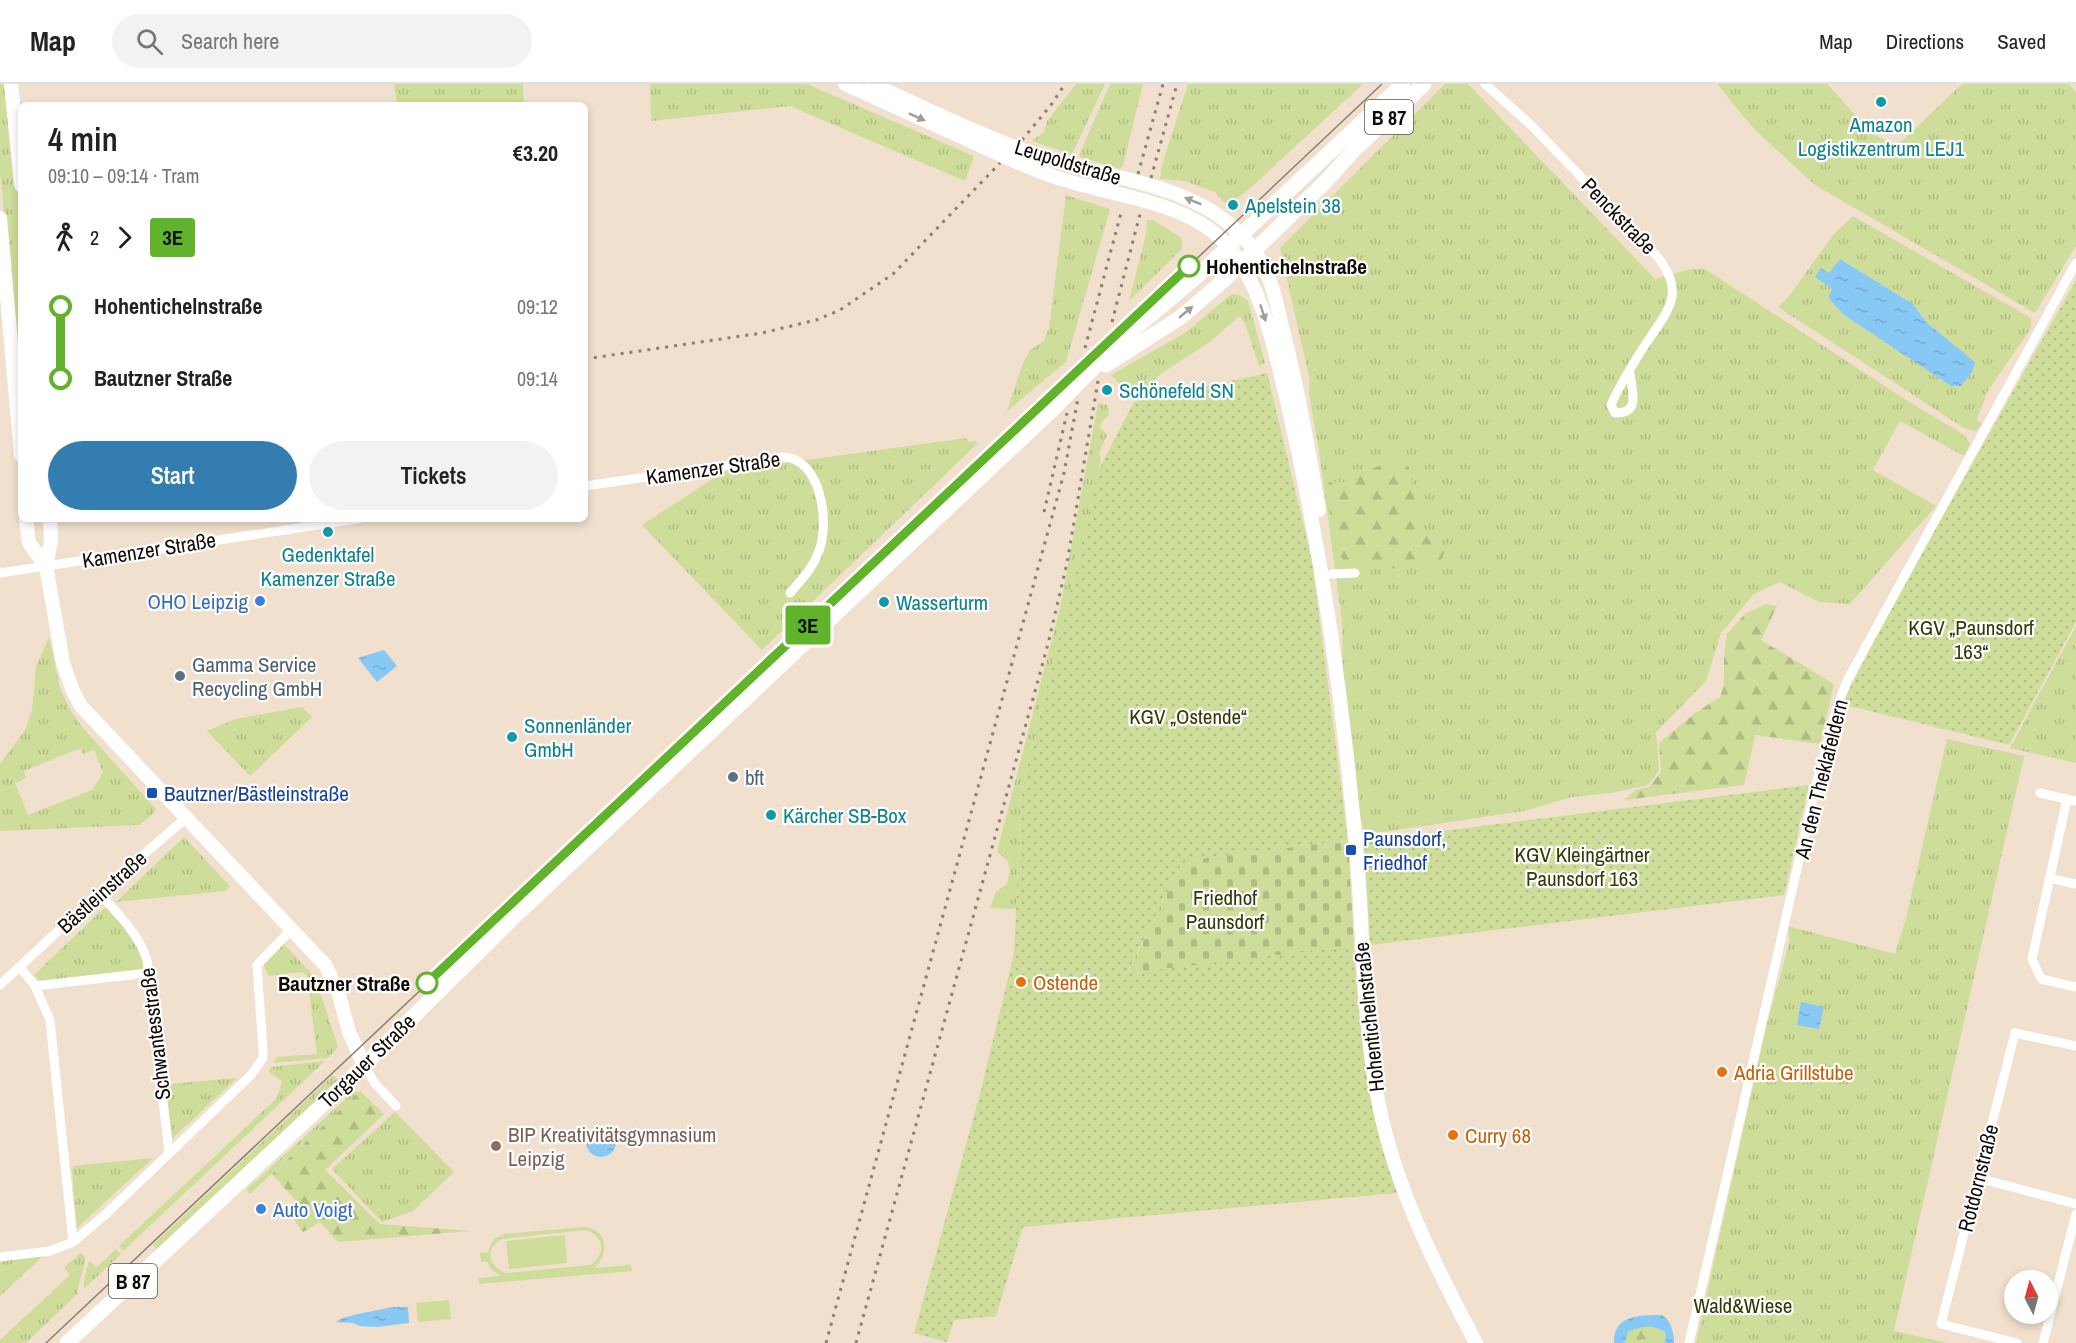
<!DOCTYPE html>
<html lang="en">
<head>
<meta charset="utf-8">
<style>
	body { margin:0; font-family:"Archivo Narrow",sans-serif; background:#f2f2f2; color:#222; height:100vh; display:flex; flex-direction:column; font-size:22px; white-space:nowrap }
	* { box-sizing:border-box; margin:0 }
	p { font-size:20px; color:#767676 }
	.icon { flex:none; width:33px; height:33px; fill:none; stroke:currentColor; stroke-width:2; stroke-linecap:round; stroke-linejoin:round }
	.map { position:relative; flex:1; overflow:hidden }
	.panel { position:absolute; left:18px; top:18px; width:570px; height:420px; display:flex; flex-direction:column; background:#fff; border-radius:9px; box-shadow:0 3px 9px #0003 }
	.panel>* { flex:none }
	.badge { padding:0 12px; border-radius:4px; font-size:21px; line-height:39px }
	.needle { width:39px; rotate:354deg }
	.buttons { position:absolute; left:2004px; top:1186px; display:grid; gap:12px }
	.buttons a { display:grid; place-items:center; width:54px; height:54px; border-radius:50%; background:#fff; box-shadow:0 3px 9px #0003; font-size:30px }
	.map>.badge { position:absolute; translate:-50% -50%; box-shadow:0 0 0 3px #fff }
	.legs { display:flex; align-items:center; gap:9px; height:66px; padding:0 30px; font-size:20px }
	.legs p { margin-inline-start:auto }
	.head { display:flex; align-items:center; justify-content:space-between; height:102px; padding:0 30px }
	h1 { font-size:33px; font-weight:600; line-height:45px }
	.primary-button { display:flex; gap:12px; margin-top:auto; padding:12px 30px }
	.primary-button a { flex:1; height:69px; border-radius:36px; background:#337db1; color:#fff; font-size:24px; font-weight:600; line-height:69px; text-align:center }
	.primary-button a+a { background:#f2f2f2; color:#222 }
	ul { padding:0 30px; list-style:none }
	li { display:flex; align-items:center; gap:21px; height:72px; font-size:22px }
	li i { display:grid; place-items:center; width:9px; height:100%; margin:0 8px; background:currentColor }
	li i::after { content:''; width:15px; height:15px; margin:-8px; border:4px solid; border-radius:50%; background:#fff }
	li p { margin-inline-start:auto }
	li:first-child i { background:linear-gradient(#0000 50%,currentColor 0) }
	li:last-child i { background:linear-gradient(currentColor 50%,#0000 0) }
	header { display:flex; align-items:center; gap:36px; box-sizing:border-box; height:84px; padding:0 30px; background:#fff; border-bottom:2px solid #e0e0e0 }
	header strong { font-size:28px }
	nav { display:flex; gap:33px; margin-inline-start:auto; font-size:21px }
	.search { width:420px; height:54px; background:#f2f2f2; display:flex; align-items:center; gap:15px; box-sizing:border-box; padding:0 21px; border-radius:33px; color:#767676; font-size:22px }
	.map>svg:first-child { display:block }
	.grass { fill:url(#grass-tufts); fill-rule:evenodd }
	.forest { fill:url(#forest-firs) }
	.cemetery { fill:url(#cemetery-stones) }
	.garden { fill:url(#garden-dots) }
	.pitch { fill:#cedd9a; fill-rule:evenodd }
	.water { fill:url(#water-ripples) }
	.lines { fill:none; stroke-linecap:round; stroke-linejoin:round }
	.minor { stroke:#fff; stroke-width:9 }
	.secondary { stroke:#fff; stroke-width:14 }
	.primary { stroke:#fff; stroke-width:15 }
	.tram { stroke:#8b7f72; stroke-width:1.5 }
	.rail { stroke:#8b7f72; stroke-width:3; stroke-dasharray:3 6; stroke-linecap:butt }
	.oneway { fill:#a09d9b }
	.line-1-casing { stroke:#fff; stroke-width:14 }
	.line-1 { stroke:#62b32c; stroke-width:9 }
	.culture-dot { fill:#0f9aa8; stroke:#fff; stroke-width:2 }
	.stop-1-dot { fill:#fff; stroke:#62b32c; stroke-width:3 }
	.shop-dot { fill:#3f7fe0; stroke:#fff; stroke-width:2 }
	.service-dot { fill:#5c6f8a; stroke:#fff; stroke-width:2 }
	.transit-dot { fill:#1a4fb4; stroke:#fff; stroke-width:2 }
	.food-dot { fill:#e8710a; stroke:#fff; stroke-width:2 }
	.education-dot { fill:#8d6e63; stroke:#fff; stroke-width:2 }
	.labels { text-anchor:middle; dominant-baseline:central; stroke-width:4.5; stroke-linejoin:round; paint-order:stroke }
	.shield { fill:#fff; stroke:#585451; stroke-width:1.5 }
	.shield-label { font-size:20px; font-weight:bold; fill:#110b06 }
	.culture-label { font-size:21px; fill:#0d838f; stroke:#fff; text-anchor:start }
	.street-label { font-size:21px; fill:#110b06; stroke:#fff }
	.stop-label { font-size:21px; font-weight:bold; fill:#110b06; stroke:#fff; text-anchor:start }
	.shop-label { font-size:21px; fill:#366cbe; stroke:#fff; text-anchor:end }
	.park-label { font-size:21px; fill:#313904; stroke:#fff }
	.service-label { font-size:21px; fill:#4e5e75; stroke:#fff; text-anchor:start }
	.transit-label { font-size:21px; fill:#164399; stroke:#fff; text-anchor:start }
	.food-label { font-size:21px; fill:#c56008; stroke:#fff; text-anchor:start }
	.education-label { font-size:21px; fill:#785e54; stroke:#fff; text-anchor:start }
</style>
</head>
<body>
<header>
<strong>Map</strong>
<div class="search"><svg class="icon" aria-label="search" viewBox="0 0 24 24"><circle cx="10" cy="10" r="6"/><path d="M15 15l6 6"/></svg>Search here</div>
<nav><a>Map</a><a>Directions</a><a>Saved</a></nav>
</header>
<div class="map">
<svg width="2076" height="1259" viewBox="0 0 2076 1259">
	<defs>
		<pattern id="grass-tufts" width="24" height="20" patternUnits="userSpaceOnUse" patternTransform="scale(1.5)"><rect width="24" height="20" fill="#cedd9a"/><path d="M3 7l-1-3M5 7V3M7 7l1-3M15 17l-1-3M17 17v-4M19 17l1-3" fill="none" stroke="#b0bc83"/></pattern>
		<pattern id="forest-firs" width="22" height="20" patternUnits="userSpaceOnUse" patternTransform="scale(1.5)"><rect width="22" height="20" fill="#cedd9a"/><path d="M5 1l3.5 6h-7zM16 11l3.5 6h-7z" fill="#b0bc83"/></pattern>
		<pattern id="cemetery-stones" width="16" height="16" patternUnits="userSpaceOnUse" patternTransform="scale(1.5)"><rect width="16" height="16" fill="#cedd9a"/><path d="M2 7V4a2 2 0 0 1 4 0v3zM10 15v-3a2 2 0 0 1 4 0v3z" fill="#b0bc83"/></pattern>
		<pattern id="garden-dots" width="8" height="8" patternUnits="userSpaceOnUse" patternTransform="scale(1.5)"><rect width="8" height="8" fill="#cedd9a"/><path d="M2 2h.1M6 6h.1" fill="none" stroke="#b0bc83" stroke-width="1.8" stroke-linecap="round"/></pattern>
		<pattern id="water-ripples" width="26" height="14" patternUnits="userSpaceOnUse" patternTransform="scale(1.5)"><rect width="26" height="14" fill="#88c8f5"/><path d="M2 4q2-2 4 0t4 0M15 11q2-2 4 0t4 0" fill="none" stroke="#74aad1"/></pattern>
	</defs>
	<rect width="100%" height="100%" fill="#f1e0cd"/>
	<g class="grass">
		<polygon points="0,0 6,0 21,147 21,301 0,87"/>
		<polygon points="394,0 523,0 524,21 397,21"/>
		<polygon points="650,0 807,0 974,72 965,97 790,22 651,37"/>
		<polygon points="1076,0 1105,0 1073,68 1071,70 1032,57 1044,48 1047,37"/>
		<polygon points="1110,0 1143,0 1123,81 1120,85 1080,73 1080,69"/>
		<polygon points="1188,0 1363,0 1248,106 1235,116 1224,119 1215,108 1185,97 1160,95 1162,81"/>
		<polygon points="1445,0 1468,0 1655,195 1691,185 1705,185 1911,319 1964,351 1970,360 1964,372 1900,337 1873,386 1936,422 1850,520 1819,518 1780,498 1754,510 1721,549 1706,597 1656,648 1659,687 1648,701 1611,709 1572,713 1524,727 1383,748 1364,749 1355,702 1343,597 1342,537 1319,367 1309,310 1310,297 1280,164"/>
		<polygon points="1717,0 1827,0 1874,51 1898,61 1962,0 2069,0 2076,8 2076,162 2035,229 1815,101 1755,46"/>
		<polygon points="1066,111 1110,125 1066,278 1007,327 1023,279 1030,266 1044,257 1049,244"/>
		<path d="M1853 132 2031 234V244L1987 308 1977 335 1982 340 1976 347 1964 344 1778 223 1787 215 1833 151ZM1840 175 1913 220 1926 238 1974 278 1951 302 1844 231 1828 214 1832 205 1821 184 1829 190Z"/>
		<polygon points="1147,136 1153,136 1182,154 1182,165 1129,217 1146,151"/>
		<polygon points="1233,210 1239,211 1248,217 1265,279 1259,282 1245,239 1239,232 1211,257 1159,291 1150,303 1141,307 1140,311 1132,313 1111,291 1185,249 1229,212"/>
		<polygon points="1098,319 1108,321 1109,332 1104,335 1100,343 1107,351 1099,369 1101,374 1079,474 1028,679 1021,714 1016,825 990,824 996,808 1007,800 1010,788 1008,777 997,768 1060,524"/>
		<polygon points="967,354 968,358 976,357 978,359 762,566 642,441 725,387"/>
		<polygon points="2076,542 2076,679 2010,664"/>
		<path d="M49 553 60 604 70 626 83 644 156 725 153 730 139 741 0 747V680L25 646 32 626 36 583ZM81 664 83 670 94 666 103 689 92 706 28 731 15 699 26 694 24 687Z"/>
		<polygon points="302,623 312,633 250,692 207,647 236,635"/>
		<polygon points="1947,655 2024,672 1894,1247 1948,1259 1696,1259 1766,943 1790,856 1788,842 1895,870 1906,834"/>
		<polygon points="184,753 230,802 225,807 116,818"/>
		<polygon points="103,825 107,825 134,854 145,882 140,887 41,898 34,891"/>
		<polygon points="284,860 311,889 317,899 338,963 328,974 273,979 277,973 317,970 307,891 301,888 268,892 263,879"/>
		<polygon points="325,977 123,1167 119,1162 277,1014 282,997 269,988 271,983"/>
		<polygon points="333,991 338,996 157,1166 153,1161"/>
		<polygon points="237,994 172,1055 166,1008 170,1000"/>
		<polygon points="360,1007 250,1110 246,1106 352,1009"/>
		<polygon points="395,1028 454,1088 413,1127 382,1138 332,1085"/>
		<polygon points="153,1074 77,1144 72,1088 73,1082"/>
		<polygon points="116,1165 121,1170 84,1205 84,1196 89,1177 97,1183"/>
		<path d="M81 1169 85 1173C84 1186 79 1197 77 1210L26 1259H0V1256L70 1191 64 1183Z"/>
		<polygon points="43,1172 0,1212 0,1177"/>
	</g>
	<g class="forest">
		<path d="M1396 378 1407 380 1409 384 1418 426 1417 436 1444 468 1442 475C1425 486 1388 484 1367 485L1364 480 1346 478 1336 468 1326 402 1330 398H1346L1380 381Z"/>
		<polygon points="1766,520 1777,522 1761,556 1834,600 1820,660 1755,651 1744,701 1624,716 1636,706 1649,703 1661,688 1659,659 1695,629 1720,613 1724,601 1724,573 1727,550 1745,530"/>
		<polygon points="360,1007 384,1030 325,1086 380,1140 469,1147 338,1158 320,1138 303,1148 287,1126 296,1117 272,1090"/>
		<polygon points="1642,1242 1653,1242 1665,1248 1666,1254 1664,1259 1625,1259 1628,1248"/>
	</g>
	<polygon class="cemetery" points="1348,756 1354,862 1127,890 1183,777"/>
	<g class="garden">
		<polygon points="2076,196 2076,538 2009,661 1842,620 1888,529"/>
		<path d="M1267 289 1312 476 1348 756 1183 777 1127 889 1354 862C1358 946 1370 1029 1397 1109L1023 1143 996 1232 954 1236 947 1258 914 1249 980 1010 1014 870 1021 715 1028 679 1079 474 1098 387 1134 318Z"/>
		<polygon points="1809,701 1784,811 1370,861 1364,757"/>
	</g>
	<g class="pitch">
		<path d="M584 1143C609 1146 609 1169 595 1184L631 1181 632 1187 479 1200 478 1194 501 1192 491 1185 487 1177 481 1178 480 1169H487L494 1155 504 1150ZM586 1146C605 1153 606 1169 591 1181L507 1189C489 1184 483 1164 502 1155Z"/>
		<polygon points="565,1151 567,1179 509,1185 506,1157"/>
		<polygon points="449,1216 451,1235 418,1238 416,1219"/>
	</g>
	<g class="water">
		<polygon points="1840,175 1913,220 1926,238 1975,278 1972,288 1961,302 1951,302 1844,231 1828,214 1832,205 1815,193 1821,184 1829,189"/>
		<polygon points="384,566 397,582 377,598 358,574"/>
		<polygon points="1801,918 1824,923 1819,945 1797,941"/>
		<circle cx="601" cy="1058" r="15"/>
		<path d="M391 1223H408L409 1239 376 1243 360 1242 353 1239 336 1238C343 1231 378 1227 391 1223Z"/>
		<path d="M1662 1231C1671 1237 1674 1248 1674 1259H1664L1666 1254 1665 1248C1651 1240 1642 1242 1628 1248L1625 1259H1614C1613 1231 1640 1231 1662 1231Z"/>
	</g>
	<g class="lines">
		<g class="minor">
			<path d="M1485 0 1532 42 1656 171C1688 210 1667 227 1645 261 1633 280 1620 300 1611 321L1615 329C1641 330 1632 307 1630 289"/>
			<path d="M585 402 783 373C821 374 830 438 819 467 813 484 802 495 790 509"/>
			<polyline points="0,489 358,435"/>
			<polyline points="1332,490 1355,489"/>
			<polyline points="2040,709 2076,717"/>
			<polyline points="2067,715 2032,875 2041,895 2076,903"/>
			<polyline points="2049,794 2076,800"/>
			<path d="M99 809C118 829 139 851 147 876L169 1069"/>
			<polyline points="20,883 35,902 50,936 73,1158"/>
			<polyline points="0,901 99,809 186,734"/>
			<polyline points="35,902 148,889"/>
			<polyline points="364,981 374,998 396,1022"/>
			<polyline points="1978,1094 2076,1120"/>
			<polyline points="0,1173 50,1167 73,1158 107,1129 251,991 263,974 263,967 257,881 292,845"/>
			<polyline points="1689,1259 1817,697 1837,623 1847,597 2076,179"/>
			<polyline points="2017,1259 1941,1240 2015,949 2076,962"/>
			<polyline points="2043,1259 2076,1130"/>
		</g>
		<g class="secondary">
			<polyline points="11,0 21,101"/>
			<path d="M845 0C887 19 930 39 973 58 999 70 1025 83 1052 92 1102 110 1180 116 1219 153 1261 191 1274 264 1287 317 1321 464 1343 614 1356 764 1364 850 1362 936 1379 1021 1396 1106 1436 1183 1476 1259"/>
			<path d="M872 0C928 25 985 54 1043 73 1117 98 1215 100 1259 174 1272 195 1277 220 1282 243 1298 303 1308 365 1319 426"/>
			<polyline points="0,134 21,371"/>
			<polyline points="26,435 29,459 46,482"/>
			<polyline points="50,435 51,457 46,482 63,579 73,607 81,622 326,882 339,911 349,948 364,981"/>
		</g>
		<g class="primary">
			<polyline points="1106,281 1181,233 1224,196 1327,96 1354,66 1424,0"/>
			<polyline points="67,1259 346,999 515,832 1053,325 1119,258 1195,194 1403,0"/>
		</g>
		<polyline class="tram" points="46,1259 1382,0"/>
		<g class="rail">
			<polyline points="1022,56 1051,21 1065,0"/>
			<polyline points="1138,90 1163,0"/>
			<polyline points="1151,94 1177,0"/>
			<polyline points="1112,238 1140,130"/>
			<polyline points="1085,264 1122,125"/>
			<polyline points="585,275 762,249 816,236 840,226 893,190 1000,79"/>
			<polyline points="1044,428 1067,329"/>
			<polyline points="826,1259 1064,389 1078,314"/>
			<polyline points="856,1259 1048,560 1067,479 1098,297"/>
		</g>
	</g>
	<defs><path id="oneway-solid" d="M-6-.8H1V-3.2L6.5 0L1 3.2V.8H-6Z" transform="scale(1.5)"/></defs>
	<g class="oneway">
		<use href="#oneway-solid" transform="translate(917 33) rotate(24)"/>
		<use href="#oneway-solid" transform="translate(1193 117) rotate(-158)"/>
		<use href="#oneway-solid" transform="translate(1186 228) rotate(-40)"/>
		<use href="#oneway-solid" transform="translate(1263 229) rotate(72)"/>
	</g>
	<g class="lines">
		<defs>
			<polyline id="line-1" points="427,899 1189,182"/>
		</defs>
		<use href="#line-1" class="line-1-casing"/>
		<use href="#line-1" class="line-1"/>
	</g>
	<g class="culture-dot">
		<circle cx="1881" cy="18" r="6"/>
		<circle cx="1233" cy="121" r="6"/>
		<circle cx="1107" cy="306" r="6"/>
		<circle cx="328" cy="448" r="6"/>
		<circle cx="884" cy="518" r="6"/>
		<circle cx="512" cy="653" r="6"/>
		<circle cx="771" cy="731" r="6"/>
	</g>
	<g class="stop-1-dot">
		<circle cx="1189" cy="182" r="10"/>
		<circle cx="427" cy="899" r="10"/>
	</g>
	<g class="shop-dot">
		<circle cx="260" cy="517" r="6"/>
		<circle cx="261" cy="1125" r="6"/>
	</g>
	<g class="service-dot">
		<circle cx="180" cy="592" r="6"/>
		<circle cx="733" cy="693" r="6"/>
	</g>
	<g class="transit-dot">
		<rect x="146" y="703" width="12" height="12" rx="3"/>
		<rect x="1345" y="760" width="12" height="12" rx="3"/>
	</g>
	<g class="food-dot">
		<circle cx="1021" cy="898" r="6"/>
		<circle cx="1722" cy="988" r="6"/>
		<circle cx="1453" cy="1051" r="6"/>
	</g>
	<circle class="education-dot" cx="496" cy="1062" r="6"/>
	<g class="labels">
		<g class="shield">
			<rect x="1365" y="16" width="48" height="34" rx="4.5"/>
			<rect x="109" y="1180" width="48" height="34" rx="4.5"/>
		</g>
		<g class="shield-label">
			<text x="1389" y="33">B 87</text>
			<text x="133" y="1197">B 87</text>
		</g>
		<g class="culture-label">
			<text x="1881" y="40" text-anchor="middle">Amazon<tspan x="1881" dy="24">Logistikzentrum LEJ1</tspan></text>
			<text x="1245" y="121">Apelstein 38</text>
			<text x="1119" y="306">Schönefeld SN</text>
			<text x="328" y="470" text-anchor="middle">Gedenktafel<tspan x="328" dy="24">Kamenzer Straße</tspan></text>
			<text x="896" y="518">Wasserturm</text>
			<text x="524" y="641">Sonnenländer<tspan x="524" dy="24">GmbH</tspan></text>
			<text x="783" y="731">Kärcher SB-Box</text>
		</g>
		<g class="street-label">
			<text transform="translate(1068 78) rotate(17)">Leupoldstraße</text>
			<text transform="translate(1619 132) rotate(46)">Penckstraße</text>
			<text transform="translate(713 384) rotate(-8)">Kamenzer Straße</text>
			<text transform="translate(149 466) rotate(-9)">Kamenzer Straße</text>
			<text transform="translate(1821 695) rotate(-76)">An den Theklafeldern</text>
			<text transform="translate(102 808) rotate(-42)">Bästleinstraße</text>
			<text transform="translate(1369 933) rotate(-96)">Hohentichelnstraße</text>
			<text transform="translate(155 950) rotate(-97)">Schwantesstraße</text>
			<text transform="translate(367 977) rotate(-44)">Torgauer Straße</text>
			<text transform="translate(1978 1094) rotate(-76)">Rotdornstraße</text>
		</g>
		<g class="stop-label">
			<text x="1206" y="182">Hohentichelnstraße</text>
			<text x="410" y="899" text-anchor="end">Bautzner Straße</text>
		</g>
		<g class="shop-label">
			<text x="248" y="517">OHO Leipzig</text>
			<text x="273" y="1125" text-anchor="start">Auto Voigt</text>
		</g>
		<g class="park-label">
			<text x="1971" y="543">KGV „Paunsdorf<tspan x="1971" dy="24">163“</tspan></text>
			<text x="1188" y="632">KGV „Ostende“</text>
			<text x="1582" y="770">KGV Kleingärtner<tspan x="1582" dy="24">Paunsdorf 163</tspan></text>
			<text x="1225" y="813">Friedhof<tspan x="1225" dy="24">Paunsdorf</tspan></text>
			<text x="1743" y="1221">Wald&amp;Wiese</text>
		</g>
		<g class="service-label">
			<text x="192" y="580">Gamma Service<tspan x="192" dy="24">Recycling GmbH</tspan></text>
			<text x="745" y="693">bft</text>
		</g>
		<g class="transit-label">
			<text x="164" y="709">Bautzner/Bästleinstraße</text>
			<text x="1363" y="754">Paunsdorf,<tspan x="1363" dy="24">Friedhof</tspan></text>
		</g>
		<g class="food-label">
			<text x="1033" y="898">Ostende</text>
			<text x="1734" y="988">Adria Grillstube</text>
			<text x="1465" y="1051">Curry 68</text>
		</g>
		<g class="education-label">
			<text x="508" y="1050">BIP Kreativitätsgymnasium<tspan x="508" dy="24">Leipzig</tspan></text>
		</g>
	</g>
</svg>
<div class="buttons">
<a><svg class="needle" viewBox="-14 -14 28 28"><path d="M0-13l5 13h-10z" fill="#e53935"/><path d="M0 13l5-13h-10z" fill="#767676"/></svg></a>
</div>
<b class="badge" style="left:808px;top:541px;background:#62b32c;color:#111">3E</b>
<section class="panel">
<div class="head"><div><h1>4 min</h1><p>09:10 – 09:14 · Tram</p></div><b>€3.20</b></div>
<div class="legs"><svg class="icon" aria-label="walk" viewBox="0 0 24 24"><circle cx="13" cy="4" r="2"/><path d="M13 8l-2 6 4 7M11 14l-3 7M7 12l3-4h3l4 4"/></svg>2<svg class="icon" aria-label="forward" viewBox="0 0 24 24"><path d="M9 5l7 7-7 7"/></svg><b class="badge" style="background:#62b32c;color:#111">3E</b></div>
<ul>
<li><i style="color:#62b32c"></i><b>Hohentichelnstraße</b><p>09:12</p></li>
<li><i style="color:#62b32c"></i><b>Bautzner Straße</b><p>09:14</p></li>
</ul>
<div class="primary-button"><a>Start</a><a>Tickets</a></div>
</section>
</div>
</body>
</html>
